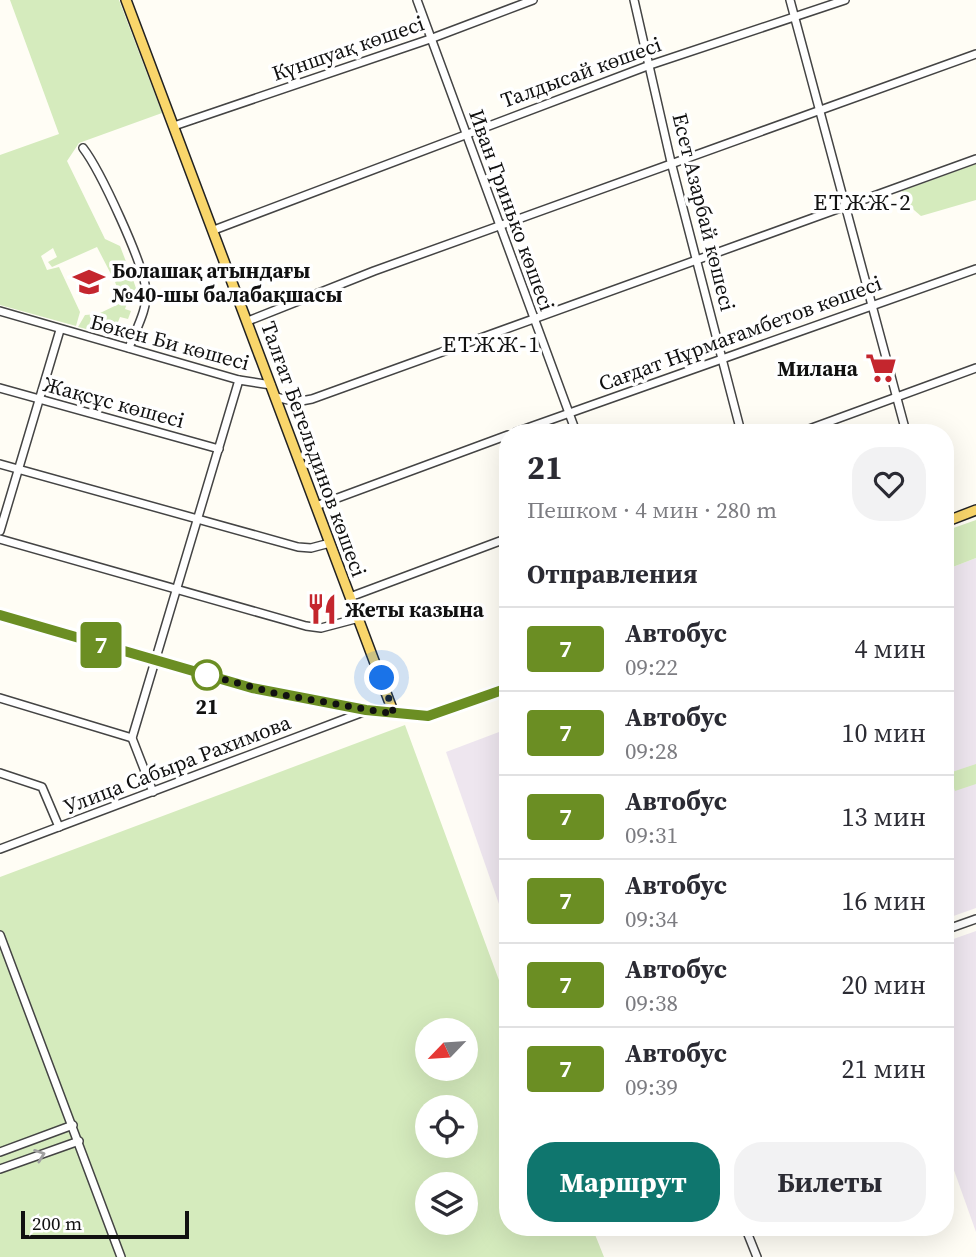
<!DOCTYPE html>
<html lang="ru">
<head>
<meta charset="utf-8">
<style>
	body { margin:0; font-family:"Source Serif 4",serif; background:#f2f2f3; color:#2b2b33; height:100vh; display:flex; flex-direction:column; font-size:26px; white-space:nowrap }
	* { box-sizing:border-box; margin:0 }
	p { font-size:23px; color:#7c7c81 }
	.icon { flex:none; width:38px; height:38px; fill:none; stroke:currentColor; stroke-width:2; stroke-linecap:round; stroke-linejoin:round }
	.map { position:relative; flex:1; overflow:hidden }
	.drawer { position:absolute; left:499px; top:424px; width:455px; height:812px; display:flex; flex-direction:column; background:#fff; border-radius:28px; box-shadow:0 7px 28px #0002 }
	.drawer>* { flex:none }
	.badge { padding:0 14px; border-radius:5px; font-size:24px; line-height:46px }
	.needle { width:46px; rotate:245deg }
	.buttons { position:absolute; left:415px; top:1018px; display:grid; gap:14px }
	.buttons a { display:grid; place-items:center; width:63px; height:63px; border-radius:50%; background:#fff; box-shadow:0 7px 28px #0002; font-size:35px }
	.scale { position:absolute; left:21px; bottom:18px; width:168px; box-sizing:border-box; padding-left:7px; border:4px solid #111; border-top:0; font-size:19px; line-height:24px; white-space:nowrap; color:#111; -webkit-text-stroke:5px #fff; paint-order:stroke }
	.you { position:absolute; width:35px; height:35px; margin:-18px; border:5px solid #fff; border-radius:50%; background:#1a73e8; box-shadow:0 0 0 10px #1a73e833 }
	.map>.badge { position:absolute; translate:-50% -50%; box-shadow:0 0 0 4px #fff }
	h2 { padding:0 28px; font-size:26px; line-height:63px }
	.round { display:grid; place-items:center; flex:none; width:74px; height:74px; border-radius:28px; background:#f2f2f3 }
	.head { display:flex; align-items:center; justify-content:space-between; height:119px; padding:0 28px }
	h1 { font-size:33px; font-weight:700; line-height:52px }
	.cta { display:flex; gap:14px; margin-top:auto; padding:14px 28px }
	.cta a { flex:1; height:80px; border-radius:28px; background:#0f766e; color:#fff; font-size:28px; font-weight:700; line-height:80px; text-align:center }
	.cta a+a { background:#f2f2f3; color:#2b2b33 }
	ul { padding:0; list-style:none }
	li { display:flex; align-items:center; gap:21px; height:84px; padding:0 28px; border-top:2px solid #e1e1e2 }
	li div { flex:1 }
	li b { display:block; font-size:26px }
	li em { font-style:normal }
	li .badge { min-width:77px; font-weight:700; text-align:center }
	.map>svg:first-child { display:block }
	.industrial { fill:#eee6ef }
	.green { fill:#d5ebbd; fill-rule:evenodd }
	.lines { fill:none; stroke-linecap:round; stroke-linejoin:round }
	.minor-casing { stroke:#444; stroke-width:10 }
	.major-casing { stroke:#222; stroke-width:12 }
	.minor { stroke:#fff; stroke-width:7 }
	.major { stroke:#f9d66b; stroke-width:9 }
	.oneway { stroke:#a0a0a0 }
	.line-casing { stroke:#fff; stroke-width:16 }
	.line { stroke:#6b8e23; stroke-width:10 }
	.walk { stroke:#111; stroke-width:7; stroke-dasharray:0 12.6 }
	.stop-dot { fill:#fff; stroke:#6b8e23; stroke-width:3.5 }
	.labels { text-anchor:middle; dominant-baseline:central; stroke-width:7; stroke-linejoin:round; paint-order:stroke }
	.street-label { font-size:21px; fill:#111; stroke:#fff }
	.poi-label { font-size:21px; font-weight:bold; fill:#111; stroke:#fff; text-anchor:start }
	.stop-label { font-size:21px; font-weight:bold; fill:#111; stroke:#fff }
	.neighbourhood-label { font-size:23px; letter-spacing:2px; fill:#111; stroke:#fff }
</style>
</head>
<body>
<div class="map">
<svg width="976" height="1257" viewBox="0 0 976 1257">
	<rect width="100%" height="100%" fill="#fffdf5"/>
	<g class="industrial">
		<polygon points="976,558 976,908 945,919 945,570"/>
		<polygon points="507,729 508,729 507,927 446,752"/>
		<polygon points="976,931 976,1232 945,1145 945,942"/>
	</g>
	<g class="green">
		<polygon points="10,0 119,0 162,113 79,143 67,161 105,239 120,246 130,272 113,278 97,247 52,267 48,262 57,257 53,248 41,256 47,270 59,267 80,312 76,326 0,305 0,155 59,134"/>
		<polygon points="976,164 976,200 921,216 907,204 902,191"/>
		<polygon points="131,274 137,291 133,305 127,303 125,309 131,311 128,319 120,317 118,322 126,325 125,330 116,328 115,334 122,338 78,327 85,315 98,314 123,302 115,282"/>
		<polygon points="976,520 976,558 945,570 945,531"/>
		<path d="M405 725 507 1002 508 1227H592L604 1257H0V877ZM427 1031H466V1069H427ZM427 1108H466V1146H427ZM427 1185H466V1223H427Z"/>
		<polygon points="976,764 976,784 955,791 949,773"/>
	</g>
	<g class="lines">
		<defs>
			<g id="minor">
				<polyline points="417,0 576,432"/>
				<polyline points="634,0 671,162 741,432"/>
				<polyline points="790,0 906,432"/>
				<polyline points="174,126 430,39 533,0"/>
				<path d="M83 148C100 170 144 264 146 291 148 309 135 331 129 348"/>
				<polyline points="214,230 650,65 845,0"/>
				<polyline points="0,311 239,380 271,385"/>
				<polyline points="248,321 374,271 976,54"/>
				<polyline points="0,388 219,449"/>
				<polyline points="276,397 296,402 312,399 976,159"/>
				<polyline points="516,432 976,269"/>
				<polyline points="801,432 976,368"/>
				<polyline points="0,464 298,547 311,548 330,543"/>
				<polyline points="316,506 508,435"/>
				<polyline points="0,531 60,330"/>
				<polyline points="0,539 306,626 321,628 359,618"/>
				<polyline points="350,597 508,538"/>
				<polyline points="0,615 252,688 394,714"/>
				<polyline points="0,698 132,738"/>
				<polyline points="0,773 42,787 59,827"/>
				<polyline points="153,792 132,738 239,380"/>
				<polyline points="0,849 366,711"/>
				<polyline points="945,930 976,919"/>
				<polyline points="0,935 121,1257"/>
				<polyline points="0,1152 73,1125"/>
				<polyline points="0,1169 79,1141"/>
				<polyline points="745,1227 757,1257"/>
			</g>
			<g id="major">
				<polyline points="126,0 394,714 432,715 508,688"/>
				<polyline points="945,522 976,510"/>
			</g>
		</defs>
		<use href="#minor" class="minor-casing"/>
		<use href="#major" class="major-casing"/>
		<use href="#minor" class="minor"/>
		<use href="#major" class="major"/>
	</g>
	<defs><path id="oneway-chevron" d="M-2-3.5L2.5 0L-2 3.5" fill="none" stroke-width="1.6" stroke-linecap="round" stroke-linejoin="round" transform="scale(1.75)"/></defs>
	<use class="oneway" href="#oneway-chevron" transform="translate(40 1155) rotate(-20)"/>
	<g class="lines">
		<defs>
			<polyline id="line" points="0,615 252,688 366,710 428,716 508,688"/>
		</defs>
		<use href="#line" class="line-casing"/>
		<use href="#line" class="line"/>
		<polyline class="walk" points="207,675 204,674 278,694 394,714 382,678"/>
	</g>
	<defs>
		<symbol id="school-bare" viewBox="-9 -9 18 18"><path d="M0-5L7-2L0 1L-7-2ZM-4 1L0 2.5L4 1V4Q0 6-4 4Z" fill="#c4262e" stroke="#fff" stroke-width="2.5" paint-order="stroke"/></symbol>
		<symbol id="supermarket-bare" viewBox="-9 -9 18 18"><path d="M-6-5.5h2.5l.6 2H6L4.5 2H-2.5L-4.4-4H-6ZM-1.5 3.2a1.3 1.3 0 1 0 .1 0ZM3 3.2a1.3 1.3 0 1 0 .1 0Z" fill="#c4262e" stroke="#fff" stroke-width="2.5" paint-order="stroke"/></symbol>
		<symbol id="restaurant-bare" viewBox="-9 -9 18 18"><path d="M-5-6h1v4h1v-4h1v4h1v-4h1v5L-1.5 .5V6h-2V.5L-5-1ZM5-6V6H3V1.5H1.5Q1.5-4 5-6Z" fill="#c4262e" stroke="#fff" stroke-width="2.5" paint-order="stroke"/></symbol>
	</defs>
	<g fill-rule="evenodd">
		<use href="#school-bare" x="67" y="260" width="44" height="44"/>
		<use href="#supermarket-bare" x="859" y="346" width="44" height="44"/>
		<use href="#restaurant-bare" x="300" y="587" width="44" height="44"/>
	</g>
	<circle class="stop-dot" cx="207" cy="675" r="14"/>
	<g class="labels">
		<g class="street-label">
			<text transform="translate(348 48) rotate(-19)">Күншуақ көшесі</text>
			<text transform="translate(581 72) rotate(-20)">Талдысай көшесі</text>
			<text transform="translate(512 210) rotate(70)">Иван Гринько көшесі</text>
			<text transform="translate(704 212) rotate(76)">Есет Азарбай көшесі</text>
			<text transform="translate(740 333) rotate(-20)">Сағдат Нұрмағамбетов көшесі</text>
			<text transform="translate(170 342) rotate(15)">Бөкен Би көшесі</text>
			<text transform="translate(114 402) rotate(15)">Жақсұс көшесі</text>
			<text transform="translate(314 449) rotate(70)">Талғат Бегельдинов көшесі</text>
			<text transform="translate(177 764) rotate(-21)">Улица Сабыра Рахимова</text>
		</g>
		<g class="poi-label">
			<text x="112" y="270">Болашақ атындағы<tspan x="112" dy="24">№40-шы балабақшасы</tspan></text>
			<text x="858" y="368" text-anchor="end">Милана</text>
			<text x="345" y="609">Жеты казына</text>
		</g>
		<g class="stop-label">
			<text x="207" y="706">21</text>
		</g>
		<g class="neighbourhood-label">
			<text x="863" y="202">ЕТЖЖ-2</text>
			<text x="492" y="344">ЕТЖЖ-1</text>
		</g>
	</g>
</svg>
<div class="buttons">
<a><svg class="needle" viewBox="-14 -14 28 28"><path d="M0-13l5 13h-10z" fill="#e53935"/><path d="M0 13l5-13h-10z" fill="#7c7c81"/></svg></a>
<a><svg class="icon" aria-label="locate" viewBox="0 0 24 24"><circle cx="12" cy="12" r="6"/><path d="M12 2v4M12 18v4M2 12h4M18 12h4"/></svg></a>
<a><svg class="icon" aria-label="layers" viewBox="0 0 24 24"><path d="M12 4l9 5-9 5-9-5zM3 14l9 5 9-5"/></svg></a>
</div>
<div class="scale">200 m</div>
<div class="you" style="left:382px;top:678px"></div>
<b class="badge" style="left:101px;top:645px;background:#6b8e23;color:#fff">7</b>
<section class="drawer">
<div class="head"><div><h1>21</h1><p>Пешком · 4 мин · 280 m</p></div><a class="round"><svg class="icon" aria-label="heart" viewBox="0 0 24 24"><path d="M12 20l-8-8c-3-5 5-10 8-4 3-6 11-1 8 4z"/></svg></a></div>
<h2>Отправления</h2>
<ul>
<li><span class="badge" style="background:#6b8e23;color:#fff">7</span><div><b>Автобус</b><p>09:22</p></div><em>4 мин</em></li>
<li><span class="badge" style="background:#6b8e23;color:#fff">7</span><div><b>Автобус</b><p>09:28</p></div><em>10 мин</em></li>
<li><span class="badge" style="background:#6b8e23;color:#fff">7</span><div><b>Автобус</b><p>09:31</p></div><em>13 мин</em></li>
<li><span class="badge" style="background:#6b8e23;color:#fff">7</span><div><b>Автобус</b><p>09:34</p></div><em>16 мин</em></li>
<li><span class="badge" style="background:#6b8e23;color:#fff">7</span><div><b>Автобус</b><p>09:38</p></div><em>20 мин</em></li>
<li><span class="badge" style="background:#6b8e23;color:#fff">7</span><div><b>Автобус</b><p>09:39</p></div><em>21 мин</em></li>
</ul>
<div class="cta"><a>Маршрут</a><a>Билеты</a></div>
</section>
</div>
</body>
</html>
